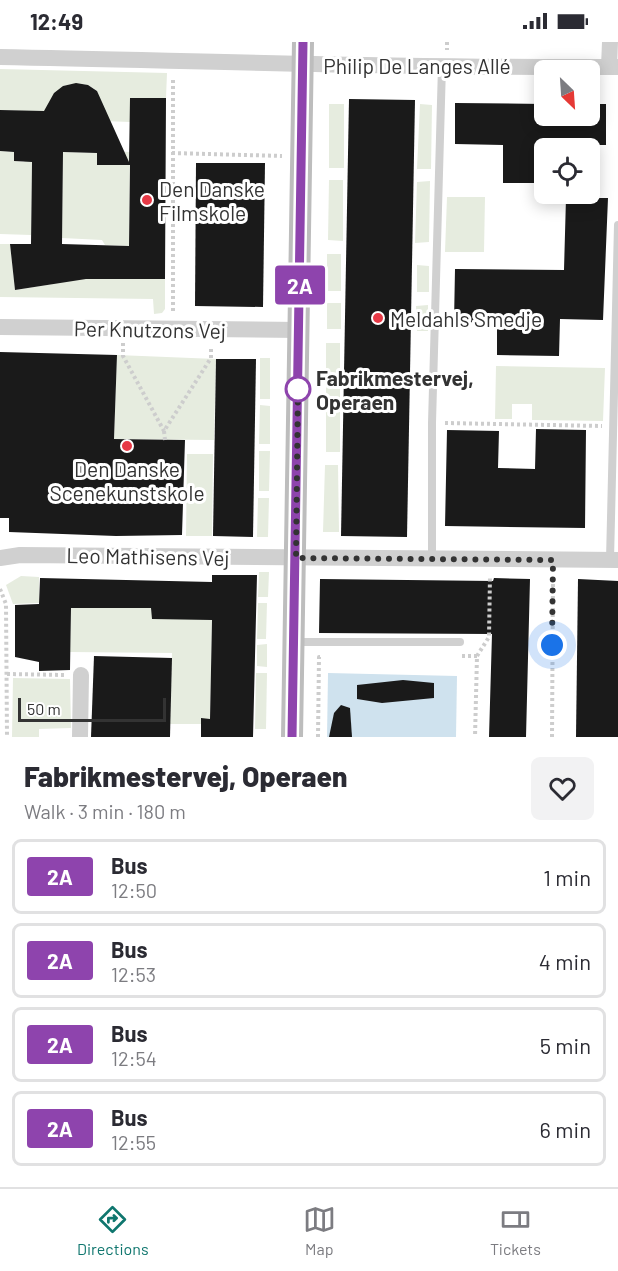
<!DOCTYPE html>
<html lang="en">
<head>
<meta charset="utf-8">
<style>
	body { margin:0; font-family:Barlow,sans-serif; background:#f2f2f3; color:#2b2b33; height:100vh; display:flex; flex-direction:column; font-size:22px; white-space:nowrap }
	* { box-sizing:border-box; margin:0 }
	p { font-size:20px; color:#7c7c81 }
	.icon { flex:none; width:33px; height:33px; fill:none; stroke:currentColor; stroke-width:2; stroke-linecap:round; stroke-linejoin:round }
	.map { position:relative; height:695px; overflow:hidden }
	.panel { display:flex; flex-direction:column; background:#fff; flex:1 }
	.panel>* { flex:none }
	.badge { padding:0 12px; border-radius:4px; font-size:21px; line-height:39px }
	.needle { width:39px; rotate:155deg }
	.tools { position:absolute; left:534px; top:18px; display:grid; gap:12px }
	.tools a { display:grid; place-items:center; width:66px; height:66px; border-radius:9px; background:#fff; box-shadow:0 3px 15px #0003; font-size:30px }
	.scale { position:absolute; left:18px; bottom:15px; width:148px; box-sizing:border-box; padding-left:6px; border:3px solid #333; border-top:0; font-size:16px; line-height:21px; white-space:nowrap; color:#333; -webkit-text-stroke:4px #fff; paint-order:stroke }
	.you { position:absolute; width:30px; height:30px; margin:-15px; border:4px solid #fff; border-radius:50%; background:#1a73e8; box-shadow:0 0 0 9px #1a73e833 }
	.map>.badge { position:absolute; translate:-50% -50%; box-shadow:0 0 0 3px #fff }
	.round { display:grid; place-items:center; flex:none; width:63px; height:63px; border-radius:9px; background:#f2f2f3 }
	.headline { display:flex; align-items:center; justify-content:space-between; height:102px; padding:0 24px }
	h1 { font-size:28px; font-weight:800; line-height:45px }
	ul { padding:0; list-style:none }
	li { display:flex; align-items:center; gap:18px; height:75px; margin:0 12px 9px; padding:0 12px; border:3px solid #e1e1e2; border-radius:9px }
	li div { flex:1 }
	li b { display:block; font-size:22px }
	li em { font-style:normal }
	li .badge { min-width:66px; font-weight:700; text-align:center }
	.status { display:flex; justify-content:space-between; align-items:center; height:42px; padding:0 30px; background:#fff; direction:ltr }
	.status svg { height:16px; fill:currentColor }
	.tabs { display:flex; justify-content:space-around; align-items:center; height:84px; border-top:2px solid #e1e1e2; background:#fff; font-size:16px; color:#7c7c81 }
	.tabs a { display:grid; justify-items:center; gap:3px }
	.tabs .active { color:#0f766e }
	.map>svg:first-child { display:block }
	.green { fill:#e6ecdf }
	.water { fill:#cfe2ee }
	.building { fill:#1a1a1a; fill-rule:evenodd }
	.lines { fill:none; stroke-linecap:round; stroke-linejoin:round }
	.path { stroke:#cdcdcd; stroke-width:4; stroke-dasharray:3 3; stroke-linecap:butt }
	.lane { stroke:#d0d0d0; stroke-width:8 }
	.street { stroke:#d0d0d0; stroke-width:16 }
	.secondary { stroke:#bdbdbd; stroke-width:22 }
	.line-casing { stroke:#fff; stroke-width:14 }
	.line { stroke:#8e44ad; stroke-width:9 }
	.walk { stroke:#333; stroke-width:6; stroke-dasharray:0 10.8 }
	.poi-dot { fill:#e63946; stroke:#fff; stroke-width:2 }
	.stop-dot { fill:#fff; stroke:#8e44ad; stroke-width:3 }
	.labels { text-anchor:middle; dominant-baseline:central; stroke-width:6; stroke-linejoin:round; paint-order:stroke }
	.street-label { font-size:21px; fill:#333; stroke:#fff }
	.poi-label { font-size:21px; fill:#333; stroke:#fff; text-anchor:start }
	.stop-label { font-size:21px; font-weight:bold; fill:#333; stroke:#fff; text-anchor:start }
</style>
</head>
<body>
<div class="status"><b>12:49</b><svg viewBox="0 0 49 12"><path d="M0 12V9h3v3zM5 12V6h3v6zM10 12V3h3v9zM15 12V0h3v12zM26 1h20v11H26zM47 4h2v5h-2z"/></svg></div>
<div class="map">
<svg width="618" height="695" viewBox="0 0 618 695">
	<rect width="100%" height="100%" fill="#fff"/>
	<g class="green">
		<path d="M0 27 167 31 166 56H131L130 80 103 79 97 49C85 40 77 41 63 44L46 70 0 68Z"/>
		<rect x="329" y="62" width="15" height="64"/>
		<polygon points="420,62 432,63 431,127 417,127"/>
		<polygon points="0,109 14,110 15,119 24,120 32,110 31,193 0,192"/>
		<polygon points="113,109 130,110 129,204 105,203 102,198 62,196 63,110 97,111 97,123 112,123"/>
		<polygon points="329,138 343,138 343,199 328,198"/>
		<polygon points="430,139 429,200 415,201 417,140"/>
		<polygon points="447,155 485,155 484,210 445,210"/>
		<polygon points="0,202 10,202 15,248 53,242 53,202 72,237 165,237 165,267 162,271 154,272 153,257 0,255"/>
		<rect x="327" y="212" width="14" height="37"/>
		<polygon points="417,223 429,224 429,250 417,250"/>
		<rect x="327" y="261" width="14" height="26"/>
		<polygon points="428,263 428,289 417,289 416,264"/>
		<rect x="326" y="301" width="14" height="109"/>
		<polygon points="117,313 216,317 214,398 114,397"/>
		<rect x="260" y="316" width="10" height="41"/>
		<polygon points="496,324 605,326 603,379 532,378 532,362 512,362 512,377 495,377"/>
		<polygon points="260,363 270,364 270,402 259,402"/>
		<polygon points="259,409 270,409 269,449 259,449"/>
		<polygon points="187,412 213,412 212,494 186,494"/>
		<polygon points="325,423 338,423 339,490 323,490"/>
		<polygon points="258,456 269,456 268,495 257,495"/>
		<polygon points="259,530 269,530 268,555 258,555"/>
		<polygon points="21,534 39,535 39,561 13,562 6,543"/>
		<polygon points="258,561 267,561 266,597 257,597"/>
		<polygon points="71,566 151,566 153,577 190,577 212,570 210,683 201,677 201,682 170,682 172,611 70,610"/>
		<polygon points="267,602 267,625 257,624 257,603"/>
		<polygon points="256,631 267,631 266,687 255,687"/>
		<polygon points="13,636 70,637 71,686 39,687 39,695 12,695"/>
	</g>
	<polygon class="water" points="328,631 457,634 456,695 327,695"/>
	<g class="building">
		<path d="M76 41 88 43 97 49 129 120 130 56H166L165 237H86L15 248 10 202H31L32 120 14 119V110L0 109V68L44 69 54 51 63 44ZM63 110 97 111V123H130L129 204 62 202Z"/>
		<polygon points="349,57 415,58 407,495 341,494"/>
		<polygon points="455,61 544,62 544,74 590,74 590,62 606,62 606,103 536,103 535,141 503,141 503,103 455,102"/>
		<polygon points="196,121 265,121 263,265 195,264"/>
		<polygon points="566,156 608,156 603,278 560,277 559,314 497,313 497,281 454,280 455,227 564,228"/>
		<polygon points="0,310 117,313 114,397 185,398 182,493 116,494 9,490 9,476 0,476"/>
		<polygon points="216,317 256,317 253,495 213,494"/>
		<polygon points="536,387 586,388 585,486 445,484 447,388 499,389 498,426 535,427"/>
		<polygon points="212,533 257,533 253,695 201,695 201,676 210,677 212,578 152,577 151,566 71,566 70,628 39,629 39,620 15,615 15,563 39,562 40,536 212,540"/>
		<polygon points="494,536 530,537 526,695 489,695 492,592 319,591 320,537 493,539"/>
		<polygon points="578,537 618,539 618,695 576,695"/>
		<polygon points="94,614 172,616 170,695 91,695"/>
		<polygon points="403,638 434,641 434,656 382,661 357,657 357,643"/>
		<polygon points="341,663 350,666 352,695 329,695 334,671"/>
	</g>
	<g class="lines">
		<g class="path">
			<polyline points="447,0 447,8"/>
			<polyline points="172,111 282,114"/>
			<polyline points="173,269 173,37"/>
			<polyline points="123,301 123,314 164,389"/>
			<polyline points="445,381 602,384"/>
			<polyline points="165,398 164,389 211,316 211,305"/>
			<polyline points="0,547 6,562 7,695"/>
			<polyline points="462,614 477,614 475,695"/>
			<polyline points="477,614 489,595 490,534"/>
			<polyline points="7,632 65,633"/>
			<polyline points="318,695 319,615 322,615"/>
			<polyline points="552,695 553,534"/>
		</g>
		<g class="lane">
			<polyline points="432,516 432,381 442,24"/>
			<polyline points="610,518 618,183"/>
			<polyline points="296,600 460,600"/>
		</g>
		<g class="street">
			<path d="M0 15C206 19 412 26 618 25"/>
			<polyline points="609,25 610,0"/>
			<polyline points="0,285 300,288"/>
			<polyline points="0,516 20,513 618,518"/>
			<polyline points="80,695 81,633"/>
		</g>
		<polyline class="secondary" points="292,695 303,0"/>
	</g>
	<g class="lines">
		<defs>
			<polyline id="line" points="292,695 303,0"/>
		</defs>
		<use href="#line" class="line-casing"/>
		<use href="#line" class="line"/>
		<polyline class="walk" points="298,347 298,343 296,516 553,518 552,603"/>
	</g>
	<g class="poi-dot">
		<circle cx="147" cy="158" r="6"/>
		<circle cx="378" cy="276" r="6"/>
		<circle cx="127" cy="404" r="6"/>
	</g>
	<circle class="stop-dot" cx="298" cy="347" r="12"/>
	<g class="labels">
		<g class="street-label">
			<text x="417" y="23">Philip De Langes Allé</text>
			<text transform="translate(150 287) rotate(1)">Per Knutzons Vej</text>
			<text transform="translate(148 514) rotate(1)">Leo Mathisens Vej</text>
		</g>
		<g class="poi-label">
			<text x="159" y="146">Den Danske<tspan x="159" dy="24">Filmskole</tspan></text>
			<text x="390" y="276">Meldahls Smedje</text>
			<text x="127" y="426" text-anchor="middle">Den Danske<tspan x="127" dy="24">Scenekunstskole</tspan></text>
		</g>
		<g class="stop-label">
			<text x="316" y="335">Fabrikmestervej,<tspan x="316" dy="24">Operaen</tspan></text>
		</g>
	</g>
</svg>
<div class="tools">
<a><svg class="needle" viewBox="-14 -14 28 28"><path d="M0-13l5 13h-10z" fill="#e53935"/><path d="M0 13l5-13h-10z" fill="#7c7c81"/></svg></a>
<a><svg class="icon" aria-label="locate" viewBox="0 0 24 24"><circle cx="12" cy="12" r="6"/><path d="M12 2v4M12 18v4M2 12h4M18 12h4"/></svg></a>
</div>
<div class="scale">50 m</div>
<div class="you" style="left:552px;top:603px"></div>
<b class="badge" style="left:300px;top:243px;background:#8e44ad;color:#fff">2A</b>
</div>
<section class="panel">
<div class="headline"><div><h1>Fabrikmestervej, Operaen</h1><p>Walk · 3 min · 180 m</p></div><a class="round"><svg class="icon" aria-label="heart" viewBox="0 0 24 24"><path d="M12 20l-8-8c-3-5 5-10 8-4 3-6 11-1 8 4z"/></svg></a></div>
<ul>
<li><span class="badge" style="background:#8e44ad;color:#fff">2A</span><div><b>Bus</b><p>12:50</p></div><em>1 min</em></li>
<li><span class="badge" style="background:#8e44ad;color:#fff">2A</span><div><b>Bus</b><p>12:53</p></div><em>4 min</em></li>
<li><span class="badge" style="background:#8e44ad;color:#fff">2A</span><div><b>Bus</b><p>12:54</p></div><em>5 min</em></li>
<li><span class="badge" style="background:#8e44ad;color:#fff">2A</span><div><b>Bus</b><p>12:55</p></div><em>6 min</em></li>
</ul>
</section>
<nav class="tabs">
<a class="active"><svg class="icon" aria-label="directions" viewBox="0 0 24 24"><path d="M12 3l9 9-9 9-9-9zM9 14v-3h6M13 9l2 2-2 2"/></svg>Directions</a>
<a><svg class="icon" aria-label="map" viewBox="0 0 24 24"><path d="M3 6l6-2 6 2 6-2v14l-6 2-6-2-6 2zM9 4v14M15 6v14"/></svg>Map</a>
<a><svg class="icon" aria-label="tickets" viewBox="0 0 24 24"><path d="M3 7h18v10H3zM15 7v10"/></svg>Tickets</a>
</nav>
</body>
</html>
